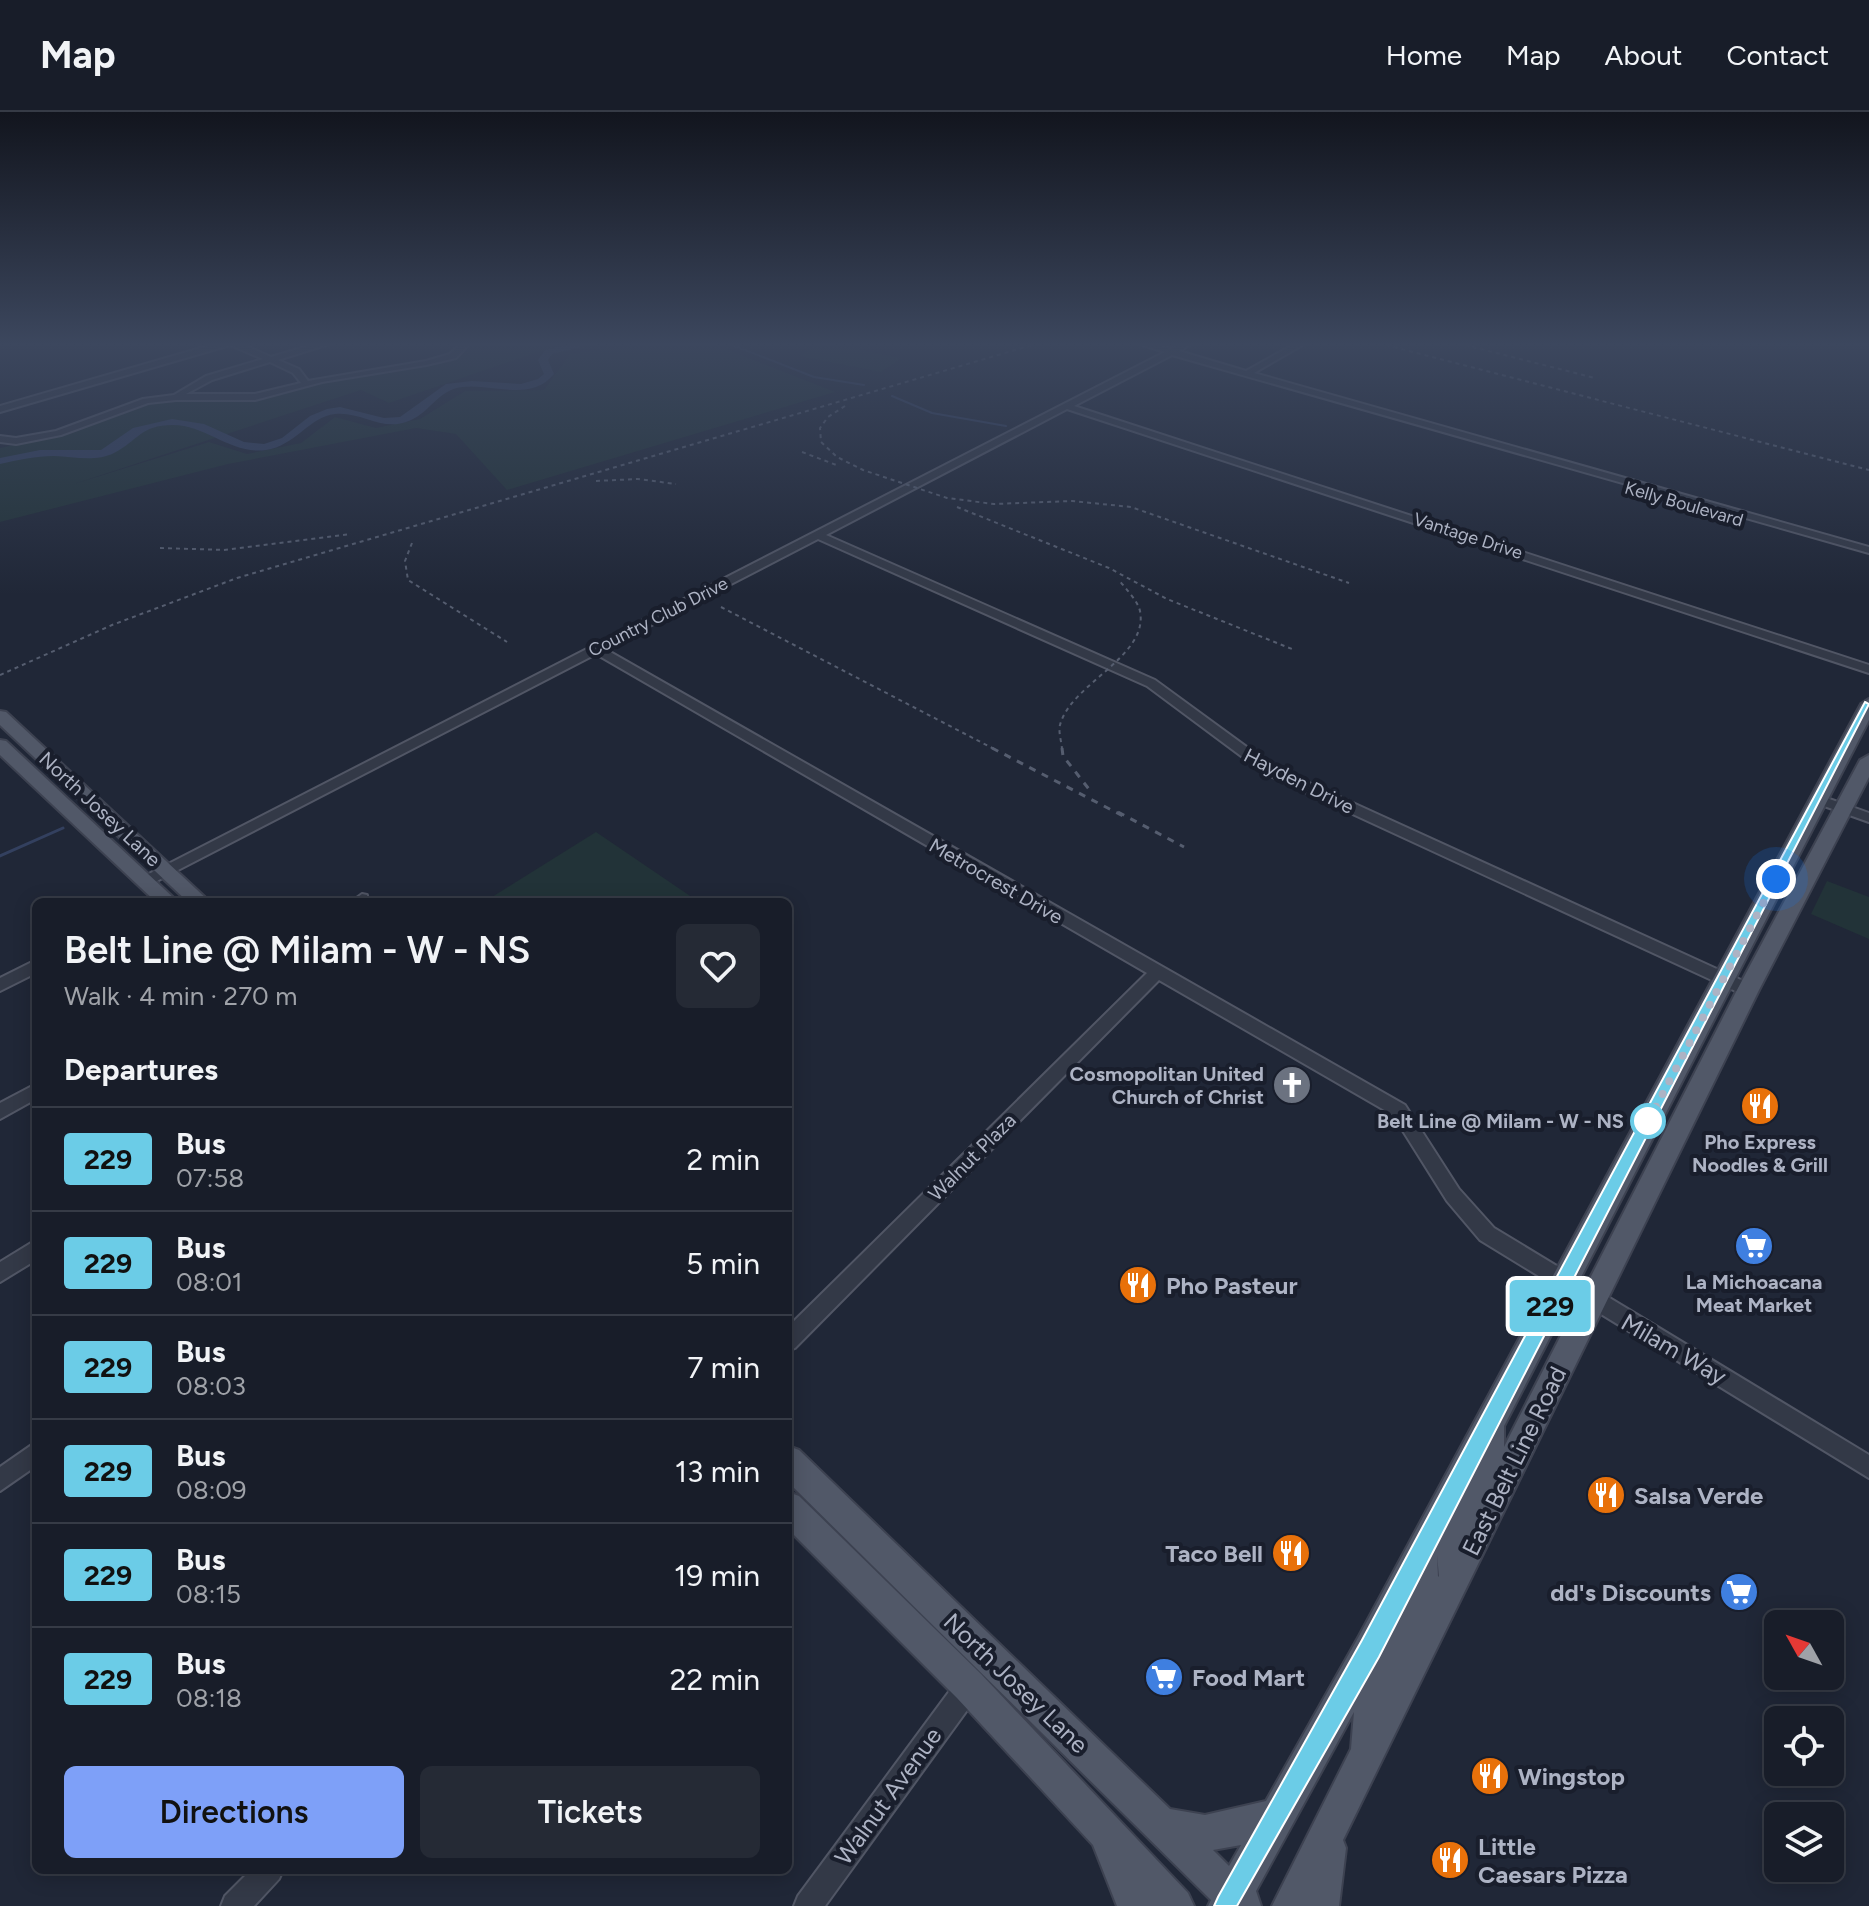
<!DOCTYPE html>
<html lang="en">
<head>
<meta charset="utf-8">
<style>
	body { margin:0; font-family:Figtree,sans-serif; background:#252a35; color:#f1f3f6; height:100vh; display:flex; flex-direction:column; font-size:30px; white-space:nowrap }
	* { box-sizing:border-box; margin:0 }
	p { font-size:26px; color:#9fa2a8 }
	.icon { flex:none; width:44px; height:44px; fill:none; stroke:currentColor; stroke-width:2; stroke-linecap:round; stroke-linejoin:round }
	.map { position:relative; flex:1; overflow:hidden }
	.panel { position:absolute; left:32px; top:786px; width:760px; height:976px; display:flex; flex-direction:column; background:#181d29; border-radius:12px; box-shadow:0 4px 20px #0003,0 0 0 2px #363b46 }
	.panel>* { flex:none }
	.badge { padding:0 16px; border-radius:6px; font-size:28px; line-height:52px }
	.needle { width:52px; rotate:310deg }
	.buttons { position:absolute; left:1764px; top:1498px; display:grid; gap:16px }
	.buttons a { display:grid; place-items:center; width:80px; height:80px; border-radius:12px; background:#181d29; box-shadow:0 4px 20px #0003,0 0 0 2px #363b46; font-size:40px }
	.you { position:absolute; width:40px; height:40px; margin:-20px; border:6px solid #fff; border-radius:50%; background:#1a73e8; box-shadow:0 0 0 12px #1a73e833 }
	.map>.badge { position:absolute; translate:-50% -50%; box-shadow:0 0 0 4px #fff }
	h2 { padding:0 32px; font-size:30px; line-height:72px }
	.round { display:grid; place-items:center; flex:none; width:84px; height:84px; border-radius:12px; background:#252a35 }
	.overview { display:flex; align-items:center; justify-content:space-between; height:136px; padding:0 32px }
	h1 { font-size:38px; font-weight:600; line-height:60px }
	.primary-button { display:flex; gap:16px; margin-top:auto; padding:16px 32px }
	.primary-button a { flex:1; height:92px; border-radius:12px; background:#7ea0f8; color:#111; font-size:32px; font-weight:600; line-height:92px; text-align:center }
	.primary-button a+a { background:#252a35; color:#f1f3f6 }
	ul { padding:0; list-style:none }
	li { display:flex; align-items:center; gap:24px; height:104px; padding:0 32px; border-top:2px solid #363b46 }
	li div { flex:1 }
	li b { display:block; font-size:30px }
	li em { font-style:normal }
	li .badge { min-width:88px; font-weight:700; text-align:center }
	header { display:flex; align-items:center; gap:48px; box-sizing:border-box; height:112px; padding:0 40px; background:#181d29; border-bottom:2px solid #363b46 }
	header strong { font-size:38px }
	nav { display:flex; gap:44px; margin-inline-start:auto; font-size:28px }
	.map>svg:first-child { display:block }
	.green { fill:#223338 }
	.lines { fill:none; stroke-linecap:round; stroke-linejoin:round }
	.stream-far1 { stroke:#33405f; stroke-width:2 }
	.stream { stroke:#33405f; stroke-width:3 }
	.river { fill:#33405f; fill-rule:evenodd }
	.minor-casing { stroke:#515665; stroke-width:4 }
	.major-casing { stroke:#3d4251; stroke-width:4 }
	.minor { fill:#333947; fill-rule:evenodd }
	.major { fill:#515868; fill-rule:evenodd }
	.rail-far1 { stroke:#555d6f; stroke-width:2; stroke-dasharray:4 4; stroke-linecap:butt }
	.rail { stroke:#555d6f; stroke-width:3; stroke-dasharray:7 7; stroke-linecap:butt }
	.line { fill:#6bcce7; stroke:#fff; stroke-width:2 }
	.walk { stroke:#adb3c4; stroke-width:8; stroke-dasharray:0 14.4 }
	.stop-dot { fill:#fff; stroke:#6bcce7; stroke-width:4 }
	.labels { text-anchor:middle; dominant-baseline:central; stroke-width:8; stroke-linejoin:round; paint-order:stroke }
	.far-street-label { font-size:18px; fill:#adb3c4; stroke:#191e2c }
	.street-label { font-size:20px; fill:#adb3c4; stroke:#191e2c }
	.poi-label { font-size:20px; font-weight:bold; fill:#adb3c4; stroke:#191e2c }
	.stop-label { font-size:20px; font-weight:bold; fill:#adb3c4; stroke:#191e2c; text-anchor:end }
	.near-poi-label { font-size:24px; font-weight:bold; fill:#adb3c4; stroke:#191e2c; text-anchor:start }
	.near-street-label { font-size:24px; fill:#adb3c4; stroke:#191e2c }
</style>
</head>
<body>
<header>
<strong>Map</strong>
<nav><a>Home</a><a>Map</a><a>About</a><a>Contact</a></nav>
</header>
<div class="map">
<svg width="1869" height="1794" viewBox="0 0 1869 1794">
	<rect width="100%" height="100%" fill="#202737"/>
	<g class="green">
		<polygon points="472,231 564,231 389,291 361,278 74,372 209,330 247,342 301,331 335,305 376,316 420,307 465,279 544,278 570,242 646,231 711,231 835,280 507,378 456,322 416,316 228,352 0,410 0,336 60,323 145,291 172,288 246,289 274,284 325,269 437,251 459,243"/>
		<polygon points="819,231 826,231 901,246 881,260 799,244"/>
		<polygon points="596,720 699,790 484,790"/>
		<polygon points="1827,769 1869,785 1869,827 1811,802"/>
	</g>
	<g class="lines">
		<g class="stream-far1">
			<polyline points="593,231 621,231"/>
			<polyline points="727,231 814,265 864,273"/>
			<polyline points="892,284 932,301 1006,314"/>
		</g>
		<polyline class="stream" points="0,744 63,716"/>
		<path class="river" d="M575 231H596L552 242 548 248 554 262C530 291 494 271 462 275 437 278 429 303 406 310 381 319 360 299 335 302 309 305 295 334 266 338 232 343 206 313 173 313 140 313 138 329 114 341 96 350 74 345 54 344 36 344 18 348 0 352V346L40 338H101L133 316 172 307 204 312 244 330 264 332 282 326 310 304 327 297 340 295 384 306 400 305 446 272 472 269 521 272 538 267 544 262 538 248 545 238Z"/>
		<defs>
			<g id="minor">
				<path d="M218 231H240L271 245 318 231H332L278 248 299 257 308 269 426 249 450 242 461 231H470L456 246 426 253 322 270 255 288H176L148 291 61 323 16 332 0 330V324L16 326 56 319 143 287 174 283 206 264 263 247 230 233 0 300V294ZM270 250 293 261 301 271 255 282H186L212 268Z"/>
				<polygon points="1136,231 1150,231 1171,237 1182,231 1193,231 1179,239 1246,259 1296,231 1306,231 1254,261 1869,435 1869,441 1172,243 1074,294 1869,553 1869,561 1067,297 826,423 1155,568 1274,655 1754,874 1756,878 1754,882 1742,882 1264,661 1147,574 818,427 605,537 1405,993 1459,1077 1494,1116 1869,1343 1869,1366 1480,1128 1447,1089 1393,1003 1159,868 795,1236 788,1239 788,1215 1147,861 596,542 151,772 146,774 139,769 141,766 1165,240"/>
				<polygon points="1818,683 1869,701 1869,710 1813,690 1813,684"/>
				<polygon points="362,782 367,783 368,790 351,790"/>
				<polygon points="36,848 36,861 0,879 0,866"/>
				<polygon points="36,972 36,987 0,1007 0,991"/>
				<polygon points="36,1128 36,1148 0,1170 0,1150"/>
				<polygon points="36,1330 36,1354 0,1379 0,1355"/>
				<polygon points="969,1562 978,1565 981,1574 978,1583 825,1794 794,1794 798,1784 960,1565"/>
				<polygon points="251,1758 283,1758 279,1767 254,1794 221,1794 225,1784"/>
			</g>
			<g id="major">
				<path d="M1869 587V608L1504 1314V1335L1737 878 1860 648 1869 643V665L1759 878 1343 1728 1346 1736 1339 1794H1272L1351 1637 1354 1600 1256 1779 1261 1794H1208L1211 1788 788 1370V1334L799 1338 1170 1697 1205 1703 1266 1689 1359 1524 1861 592ZM1437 1443 1439 1464 1438 1465ZM1241 1733 1229 1754 1213 1738Z"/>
				<polygon points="0,599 6,600 210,790 188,790 0,613"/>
				<polygon points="0,628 6,629 178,790 156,790 0,643"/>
				<polygon points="788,1380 799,1384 981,1562 1188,1781 1194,1794 1117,1794 1093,1733 957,1586 788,1417"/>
			</g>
		</defs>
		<use href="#minor" class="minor-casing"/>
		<use href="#major" class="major-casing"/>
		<use href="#minor" class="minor"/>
		<use href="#major" class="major"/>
		<g class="rail-far1">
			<polyline points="1378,231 1869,358"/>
			<polyline points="1457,231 1595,266"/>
			<polyline points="845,294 828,305 820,316 821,330 837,345 863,358 947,386 994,392 1072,389 1131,395 1349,471"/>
			<polyline points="802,340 839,354"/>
			<polyline points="596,369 638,367 676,372"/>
			<polyline points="957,395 1109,456 1167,487 1292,537"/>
			<polyline points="412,431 405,449 408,468 507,530"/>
			<polyline points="160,436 224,438 351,422"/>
			<polyline points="721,495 996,638"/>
			<polyline points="0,563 112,513 237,466 1039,231"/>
			<path d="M1062 638C1062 631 1058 620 1060 613 1071 571 1149 545 1140 499 1138 489 1125 476 1119 468"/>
		</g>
		<g class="rail">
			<polyline points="992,636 1127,706"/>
			<polyline points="1062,636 1063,644 1092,681"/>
			<polyline points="1118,700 1184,735"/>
		</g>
	</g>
	<linearGradient id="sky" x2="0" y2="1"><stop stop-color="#12151e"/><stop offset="0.48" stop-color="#3c475e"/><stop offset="1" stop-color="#3c475e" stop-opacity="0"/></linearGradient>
	<rect width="1869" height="483" fill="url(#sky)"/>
	<polygon class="line" points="1865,590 1869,592 1379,1545 1237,1794 1214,1794 1218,1785 1362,1528"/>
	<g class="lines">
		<polyline class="walk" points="1648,1009 1642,1021 1776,767"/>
	</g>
	<defs>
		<symbol id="church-disc" viewBox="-11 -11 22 22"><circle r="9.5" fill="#6b7280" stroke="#191e2c"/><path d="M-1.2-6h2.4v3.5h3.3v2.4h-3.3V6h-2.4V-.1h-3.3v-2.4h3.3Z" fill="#fff"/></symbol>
		<symbol id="restaurant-disc" viewBox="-11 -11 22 22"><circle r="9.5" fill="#e8710a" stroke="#191e2c"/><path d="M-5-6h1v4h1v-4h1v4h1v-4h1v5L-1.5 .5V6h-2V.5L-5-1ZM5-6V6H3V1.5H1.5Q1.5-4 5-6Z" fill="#fff"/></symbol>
		<symbol id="supermarket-disc" viewBox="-11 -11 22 22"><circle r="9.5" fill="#3f7fe0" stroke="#191e2c"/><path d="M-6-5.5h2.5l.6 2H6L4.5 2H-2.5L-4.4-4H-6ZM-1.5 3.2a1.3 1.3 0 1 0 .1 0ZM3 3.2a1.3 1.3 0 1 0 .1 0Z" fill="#fff"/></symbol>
	</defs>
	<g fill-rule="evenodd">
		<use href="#church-disc" x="1270" y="951" width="44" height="44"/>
		<use href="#restaurant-disc" x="1738" y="972" width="44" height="44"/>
		<use href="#supermarket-disc" x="1732" y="1112" width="44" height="44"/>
		<use href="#restaurant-disc" x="1116" y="1151" width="44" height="44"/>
		<use href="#restaurant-disc" x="1584" y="1361" width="44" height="44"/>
		<use href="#restaurant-disc" x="1269" y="1419" width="44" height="44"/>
		<use href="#supermarket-disc" x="1717" y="1458" width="44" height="44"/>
		<use href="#supermarket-disc" x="1142" y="1543" width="44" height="44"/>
		<use href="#restaurant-disc" x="1468" y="1642" width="44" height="44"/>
		<use href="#restaurant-disc" x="1428" y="1726" width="44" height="44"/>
	</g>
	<circle class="stop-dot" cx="1648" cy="1009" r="16"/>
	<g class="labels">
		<g class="far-street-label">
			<text transform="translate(1684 392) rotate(16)">Kelly Boulevard</text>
			<text transform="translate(1468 424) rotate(18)">Vantage Drive</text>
			<text transform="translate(658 505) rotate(-27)">Country Club Drive</text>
		</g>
		<g class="street-label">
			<text transform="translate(1299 669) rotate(27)">Hayden Drive</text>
			<text transform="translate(100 697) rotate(43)">North Josey Lane</text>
			<text transform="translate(996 769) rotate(30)">Metrocrest Drive</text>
			<text transform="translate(972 1045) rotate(-45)">Walnut Plaza</text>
		</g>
		<g class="poi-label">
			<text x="1264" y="962" text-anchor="end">Cosmopolitan United<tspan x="1264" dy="23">Church of Christ</tspan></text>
			<text x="1760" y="1030">Pho Express<tspan x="1760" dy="23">Noodles &amp; Grill</tspan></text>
			<text x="1754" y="1170">La Michoacana<tspan x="1754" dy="23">Meat Market</tspan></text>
		</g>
		<g class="stop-label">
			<text x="1624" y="1009">Belt Line @ Milam - W - NS</text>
		</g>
		<g class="near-poi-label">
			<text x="1166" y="1173">Pho Pasteur</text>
			<text x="1634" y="1383">Salsa Verde</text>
			<text x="1263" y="1441" text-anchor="end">Taco Bell</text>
			<text x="1711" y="1480" text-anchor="end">dd's Discounts</text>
			<text x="1192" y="1565">Food Mart</text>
			<text x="1518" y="1664">Wingstop</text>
			<text x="1478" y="1734">Little<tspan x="1478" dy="28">Caesars Pizza</tspan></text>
		</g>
		<g class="near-street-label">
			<text transform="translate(1674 1237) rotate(30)">Milam Way</text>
			<text transform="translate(1514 1349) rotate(-64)">East Belt Line Road</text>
			<text transform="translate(1016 1571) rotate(44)">North Josey Lane</text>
			<text transform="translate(888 1684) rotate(-54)">Walnut Avenue</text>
		</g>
	</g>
</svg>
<div class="buttons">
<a><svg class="needle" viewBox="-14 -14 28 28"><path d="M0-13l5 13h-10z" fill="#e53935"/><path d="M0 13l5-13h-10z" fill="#9fa2a8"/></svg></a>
<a><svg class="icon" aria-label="locate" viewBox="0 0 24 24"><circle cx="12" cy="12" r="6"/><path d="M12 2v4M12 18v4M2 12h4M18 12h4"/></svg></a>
<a><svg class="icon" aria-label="layers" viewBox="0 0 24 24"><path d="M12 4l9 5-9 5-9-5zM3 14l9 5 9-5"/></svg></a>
</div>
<div class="you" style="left:1776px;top:767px"></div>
<b class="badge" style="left:1550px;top:1194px;background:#6bcce7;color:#111">229</b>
<section class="panel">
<div class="overview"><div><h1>Belt Line @ Milam - W - NS</h1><p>Walk · 4 min · 270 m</p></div><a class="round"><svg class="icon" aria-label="heart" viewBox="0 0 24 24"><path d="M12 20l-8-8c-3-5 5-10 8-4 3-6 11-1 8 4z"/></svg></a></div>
<h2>Departures</h2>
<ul>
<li><span class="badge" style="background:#6bcce7;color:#111">229</span><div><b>Bus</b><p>07:58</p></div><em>2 min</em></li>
<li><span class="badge" style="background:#6bcce7;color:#111">229</span><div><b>Bus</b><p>08:01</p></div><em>5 min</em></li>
<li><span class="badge" style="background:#6bcce7;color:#111">229</span><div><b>Bus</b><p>08:03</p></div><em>7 min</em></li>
<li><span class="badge" style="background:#6bcce7;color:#111">229</span><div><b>Bus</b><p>08:09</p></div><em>13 min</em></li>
<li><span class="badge" style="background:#6bcce7;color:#111">229</span><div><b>Bus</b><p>08:15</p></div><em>19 min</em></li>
<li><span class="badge" style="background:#6bcce7;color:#111">229</span><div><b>Bus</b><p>08:18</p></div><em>22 min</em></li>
</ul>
<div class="primary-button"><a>Directions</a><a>Tickets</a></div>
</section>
</div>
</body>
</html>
